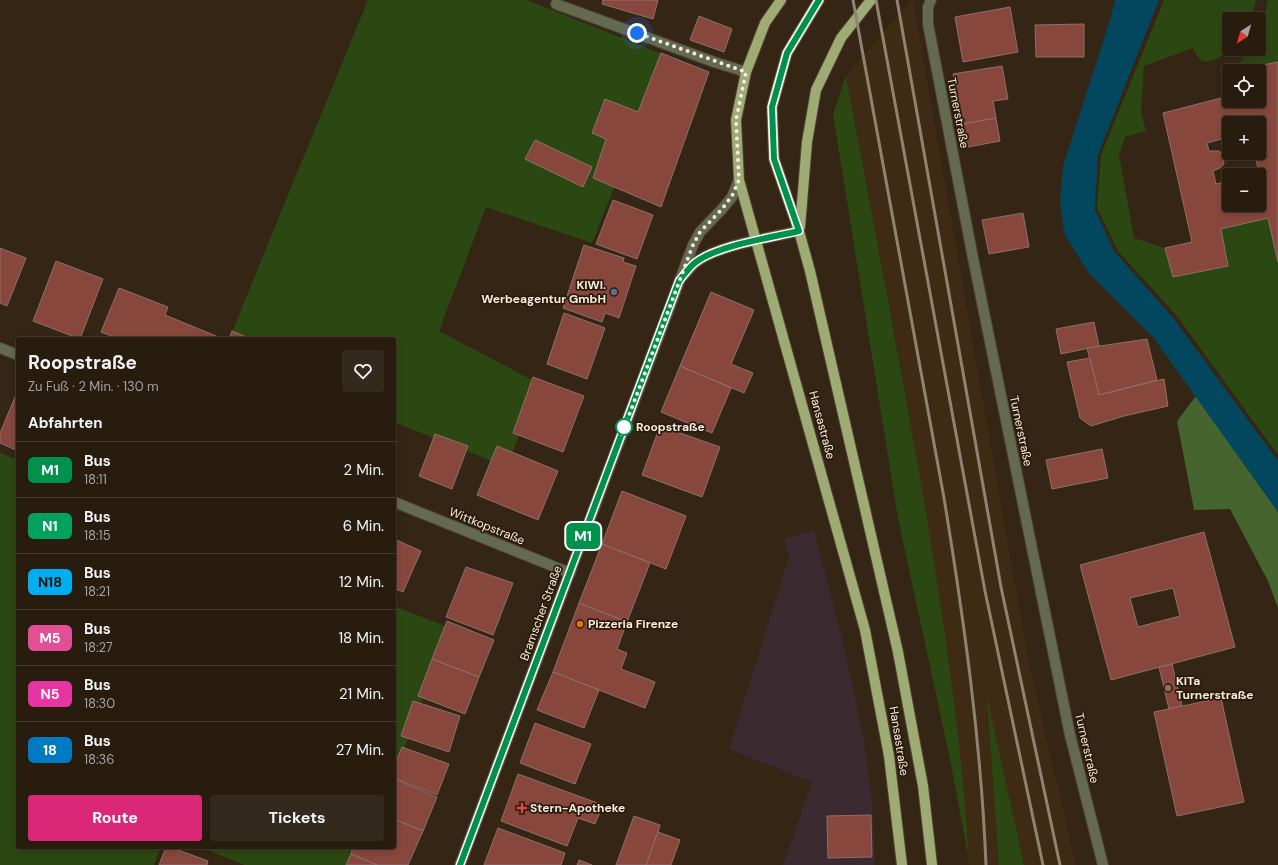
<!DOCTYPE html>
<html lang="de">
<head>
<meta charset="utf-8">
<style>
	body { margin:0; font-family:"DM Sans",sans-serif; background:#34291d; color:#f1f3f6; height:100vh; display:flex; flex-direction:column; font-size:15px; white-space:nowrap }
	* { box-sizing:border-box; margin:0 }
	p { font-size:13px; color:#a5a19e }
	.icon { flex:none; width:22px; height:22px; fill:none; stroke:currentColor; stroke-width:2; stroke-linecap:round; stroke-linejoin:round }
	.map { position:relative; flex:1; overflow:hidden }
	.drawer { position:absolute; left:16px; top:337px; width:380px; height:512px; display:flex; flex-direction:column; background:#281c0f; border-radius:4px; box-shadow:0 2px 6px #0003,0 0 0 1px #443a2f }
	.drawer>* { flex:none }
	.badge { padding:0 8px; border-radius:6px; font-size:14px; line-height:26px }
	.needle { width:26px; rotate:217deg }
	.tools { position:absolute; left:1222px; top:12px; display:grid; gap:8px }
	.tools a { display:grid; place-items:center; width:44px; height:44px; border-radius:4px; background:#281c0f; box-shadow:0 2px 6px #0003,0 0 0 1px #443a2f; font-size:20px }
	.you { position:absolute; width:20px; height:20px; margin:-10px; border:3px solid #fff; border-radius:50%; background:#1a73e8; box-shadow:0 0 0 6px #1a73e833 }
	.map>.badge { position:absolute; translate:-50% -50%; box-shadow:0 0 0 2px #fff }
	h2 { padding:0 12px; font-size:15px; line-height:36px }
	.round { display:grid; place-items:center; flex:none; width:42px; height:42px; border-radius:4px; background:#34291d }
	.headline { display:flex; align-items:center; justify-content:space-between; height:68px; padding:0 12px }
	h1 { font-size:19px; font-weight:700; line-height:30px }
	.button { display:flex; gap:8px; margin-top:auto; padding:8px 12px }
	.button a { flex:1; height:46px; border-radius:4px; background:#db2777; color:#fff; font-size:16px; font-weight:700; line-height:46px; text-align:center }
	.button a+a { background:#34291d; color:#f1f3f6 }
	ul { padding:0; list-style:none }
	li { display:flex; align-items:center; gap:12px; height:56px; padding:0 12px; border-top:1px solid #443a2f }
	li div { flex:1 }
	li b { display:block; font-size:15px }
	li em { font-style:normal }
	li .badge { min-width:44px; font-weight:700; text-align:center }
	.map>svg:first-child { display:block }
	.commercial { fill:#3c2a31 }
	.built { fill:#3f2a14 }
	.green { fill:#2c4812 }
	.forest { fill:#46652e }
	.water { fill:#03475e }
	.building { fill:#87473d; stroke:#8d716c; fill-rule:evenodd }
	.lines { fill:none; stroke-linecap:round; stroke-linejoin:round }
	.service-casing { stroke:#504131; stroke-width:12 }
	.minor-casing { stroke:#504131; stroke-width:12 }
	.tertiary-casing { stroke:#504131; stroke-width:12 }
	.primary-casing { stroke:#504131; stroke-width:12 }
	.service { stroke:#636a50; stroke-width:10 }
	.minor { stroke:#636a50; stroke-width:10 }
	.tertiary { stroke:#636a50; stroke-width:10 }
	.primary { stroke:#9eab74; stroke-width:10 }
	.rail { stroke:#908274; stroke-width:3 }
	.line-casing { stroke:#fff; stroke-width:9 }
	.line { stroke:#00924d; stroke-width:6 }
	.walk { stroke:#f6ebe1; stroke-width:4; stroke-dasharray:0 7.2 }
	.service-dot { fill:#5c6f8a; stroke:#2b1b0b; stroke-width:1.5 }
	.stop-dot { fill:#fff; stroke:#00924d; stroke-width:2 }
	.food-dot { fill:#e8710a; stroke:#2b1b0b; stroke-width:1.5 }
	.education-dot { fill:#8d6e63; stroke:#2b1b0b; stroke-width:1.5 }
	.health-dot { fill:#e0444e; stroke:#2b1b0b; stroke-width:1.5 }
	.labels { text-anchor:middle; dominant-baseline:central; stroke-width:3.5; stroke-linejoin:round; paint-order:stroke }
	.street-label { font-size:12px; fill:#f6ebe1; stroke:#2b1b0b }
	.poi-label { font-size:12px; font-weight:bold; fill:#f6ebe1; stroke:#2b1b0b; text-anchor:start }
	.stop-label { font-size:12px; font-weight:bold; fill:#f6ebe1; stroke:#2b1b0b; text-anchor:start }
</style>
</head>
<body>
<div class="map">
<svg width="1278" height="865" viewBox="0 0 1278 865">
	<rect width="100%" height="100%" fill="#352514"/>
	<polygon class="commercial" points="814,530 844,646 863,735 872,801 875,865 783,865 812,782 729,749 789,557 784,539"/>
	<polygon class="built" points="911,0 913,0 1029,664 1076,865 1024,865 988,700 999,865 969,865 965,805 951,678 931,544 895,333 846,76"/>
	<g class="green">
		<polygon points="368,0 527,0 667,56 592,243 486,207 439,331 538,383 507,467 394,422 394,339 229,339"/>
		<path d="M1164 0H1256L1251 19H1229V49C1221 57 1213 63 1202 61L1197 56 1193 48 1144 66 1141 113 1146 131 1125 137 1119 155 1134 238 1165 248 1174 277 1228 266 1221 229 1268 218 1278 262V455L1177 316 1118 251 1097 208 1101 155Z"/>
		<polygon points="1268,0 1278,0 1278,62 1237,70 1237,67 1249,49 1259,49 1259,33 1264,19"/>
		<path d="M846 76C871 208 896 340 919 472 941 600 961 730 969 860L951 764 898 518 833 114Z"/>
		<polygon points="0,453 18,460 18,847 161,847 154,865 0,865"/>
		<polygon points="394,606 450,628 394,774"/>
		<polygon points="987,696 1021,851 1024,865 999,865"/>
		<polygon points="200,847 366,847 359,865 244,865"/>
	</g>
	<polygon class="forest" points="1196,396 1278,512 1278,608 1268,581 1230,509 1194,510 1177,421"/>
	<polygon class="water" points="1115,0 1159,0 1098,155 1095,210 1114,251 1174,319 1278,461 1278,512 1153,337 1088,272 1064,234 1060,201 1063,166 1110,20"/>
	<g class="building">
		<polygon points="603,0 658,0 653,19 602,4"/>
		<polygon points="1010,7 1018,52 963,62 955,17"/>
		<polygon points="699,16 732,29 724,52 690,40"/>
		<polygon points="1084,24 1084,57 1036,57 1035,25"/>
		<polygon points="661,53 709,72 661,207 593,178 606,139 592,133 605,99 638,112"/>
		<path d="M1278 62V262L1268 218 1221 229 1228 266 1173 277 1165 248 1192 242 1163 113 1229 96V101H1259V71L1237 70ZM1229 123H1259V153H1255L1259 175H1257H1259V205H1229V181L1216 184 1213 171 1220 168 1224 164 1223 155 1219 151H1209L1207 143 1229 137Z"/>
		<polygon points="1002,66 1008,99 993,101 996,118 963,124 953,74"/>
		<polygon points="996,118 1000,141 968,147 963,124"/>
		<polygon points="535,140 592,167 583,187 525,159"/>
		<polygon points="613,200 653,215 637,259 596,244"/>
		<polygon points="1023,213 1029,247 989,254 982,220"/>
		<polygon points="584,245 624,258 623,262 636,266 619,318 605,313 602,322 563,308"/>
		<polygon points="0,248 26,258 7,306 0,303"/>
		<polygon points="56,261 103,279 80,339 33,321"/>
		<polygon points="119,288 168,307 165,315 216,336 215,339 119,339 101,332"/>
		<polygon points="711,292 754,310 731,364 753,373 744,393 680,366"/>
		<polygon points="564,313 605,328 587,379 547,364"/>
		<polygon points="1094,322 1099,346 1061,354 1056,329"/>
		<polygon points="232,331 251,339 229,339"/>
		<polygon points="1147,339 1157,380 1099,395 1087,348"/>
		<polygon points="1090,358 1099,395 1164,379 1168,406 1124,416 1091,426 1080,418 1067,362"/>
		<polygon points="680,366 731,388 712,433 661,412"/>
		<polygon points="533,377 584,396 563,452 513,433"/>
		<polygon points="18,390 18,451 0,443 0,433"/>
		<polygon points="660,426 720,447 702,497 642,475"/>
		<polygon points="435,434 468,446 452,489 419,476"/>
		<polygon points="497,446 558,471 538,520 477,495"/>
		<polygon points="1102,449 1108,478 1052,489 1046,460"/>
		<polygon points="622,491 686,516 666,569 602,544"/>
		<path d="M1204 532 1235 647 1111 680 1080 565ZM1173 588 1180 616 1138 627 1130 598Z"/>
		<polygon points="394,539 421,551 403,592 394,588"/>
		<polygon points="602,544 650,563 627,622 579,603"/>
		<polygon points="466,567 513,583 493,635 446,617"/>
		<polygon points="579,603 627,622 617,649 627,653 621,669 655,682 645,708 553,672"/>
		<polygon points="447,621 494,640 479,677 432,659"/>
		<polygon points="432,659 479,677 465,714 418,696"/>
		<polygon points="1172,664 1182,706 1169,709 1159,667"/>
		<polygon points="553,672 599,690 584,728 537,710"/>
		<polygon points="1221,698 1244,802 1177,816 1154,712"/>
		<polygon points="413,701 460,716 449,752 401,736"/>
		<polygon points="535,723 591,744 575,784 520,763"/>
		<polygon points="402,747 449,764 437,795 394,778 394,766"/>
		<polygon points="518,774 603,805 595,824 578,818 567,846 501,821"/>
		<polygon points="394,779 437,797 423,831 394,819"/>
		<polygon points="871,815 872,857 828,858 827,816"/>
		<polygon points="634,816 660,825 658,832 646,865 616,865"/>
		<polygon points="394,819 423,831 408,865 377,865 351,854 353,847 394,847"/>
		<polygon points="498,828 565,853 561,865 484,865"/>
		<polygon points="658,832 680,840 671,865 646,865"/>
		<polygon points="166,847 170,847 208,861 207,865 159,865"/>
		<polygon points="351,854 377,865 346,865"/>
		<polygon points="579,860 592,865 577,865"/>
	</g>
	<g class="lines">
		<defs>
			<polyline id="service" points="556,4 714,62 746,72"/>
			<g id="minor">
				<polyline points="931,0 928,7 928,24 973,258 1070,735 1103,865"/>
				<polyline points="0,348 18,355"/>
				<polyline points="394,502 570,573"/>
			</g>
			<g id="tertiary">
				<path d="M684 275C688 271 691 266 695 263 715 246 772 237 799 231"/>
				<polyline points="460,865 693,245 700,232 722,209 732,197 739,180"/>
			</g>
			<g id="primary">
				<polyline points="781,0 765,23 746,72 736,120 739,180 865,630 889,756 902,865"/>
				<polyline points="819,0 787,53 772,107 774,159 799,231 810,271 898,652 923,786 932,865"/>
				<polyline points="800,227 807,142 816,90 841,38 871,0"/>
			</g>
		</defs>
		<use href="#service" class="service-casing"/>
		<use href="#minor" class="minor-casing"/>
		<use href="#tertiary" class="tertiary-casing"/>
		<use href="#primary" class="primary-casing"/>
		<use href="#service" class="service"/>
		<use href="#minor" class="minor"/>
		<use href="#tertiary" class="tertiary"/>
		<use href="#primary" class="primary"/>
		<g class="rail">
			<path d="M853 0 944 498C964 620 981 742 986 865"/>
			<polyline points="876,0 985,591 1043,865"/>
			<polyline points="897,0 1001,587 1060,865"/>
		</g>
	</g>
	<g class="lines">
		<defs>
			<path id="line" d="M460 865 679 281C684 275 689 267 696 262 719 245 770 238 799 231L774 159 772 107 787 53 819 0"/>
		</defs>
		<use href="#line" class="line-casing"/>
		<use href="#line" class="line"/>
		<polyline class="walk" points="624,427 622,434 693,245 700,232 722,209 732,196 739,180 736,120 746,72 637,33"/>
	</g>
	<circle class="service-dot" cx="614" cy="292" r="4"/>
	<circle class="stop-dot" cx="624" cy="427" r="8"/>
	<circle class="food-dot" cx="580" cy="624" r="4"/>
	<circle class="education-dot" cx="1168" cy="688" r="4"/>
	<path class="health-dot" d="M520 802h4v4h4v4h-4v4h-4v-4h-4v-4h4z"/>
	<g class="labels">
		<g class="street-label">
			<text transform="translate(958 113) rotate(79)">Turnerstraße</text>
			<text transform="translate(822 425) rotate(75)">Hansastraße</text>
			<text transform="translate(1021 431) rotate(78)">Turnerstraße</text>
			<text transform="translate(487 526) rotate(22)">Wittkopstraße</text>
			<text transform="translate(541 613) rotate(-70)">Bramscher Straße</text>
			<text transform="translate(899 741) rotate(81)">Hansastraße</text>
			<text transform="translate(1087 748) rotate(77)">Turnerstraße</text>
		</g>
		<g class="poi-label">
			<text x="606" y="285" text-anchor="end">KIWI.<tspan x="606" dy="14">Werbeagentur GmbH</tspan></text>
			<text x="588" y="624">Pizzeria Firenze</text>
			<text x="1176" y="681">KiTa<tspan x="1176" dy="14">Turnerstraße</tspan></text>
			<text x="530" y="808">Stern-Apotheke</text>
		</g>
		<g class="stop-label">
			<text x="636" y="427">Roopstraße</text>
		</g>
	</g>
</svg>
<div class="tools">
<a><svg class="needle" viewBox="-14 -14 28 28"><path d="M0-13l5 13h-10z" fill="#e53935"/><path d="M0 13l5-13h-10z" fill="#a5a19e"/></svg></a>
<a><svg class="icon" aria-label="locate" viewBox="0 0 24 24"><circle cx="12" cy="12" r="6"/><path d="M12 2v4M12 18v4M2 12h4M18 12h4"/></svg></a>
<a>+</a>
<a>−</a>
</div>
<div class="you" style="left:637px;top:33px"></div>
<b class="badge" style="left:583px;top:536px;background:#00924d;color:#fff">M1</b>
<section class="drawer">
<div class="headline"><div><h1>Roopstraße</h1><p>Zu Fuß · 2 Min. · 130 m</p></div><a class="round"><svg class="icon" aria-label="heart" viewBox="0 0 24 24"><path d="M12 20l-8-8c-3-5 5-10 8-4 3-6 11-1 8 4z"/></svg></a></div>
<h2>Abfahrten</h2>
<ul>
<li><span class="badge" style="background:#00924d;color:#fff">M1</span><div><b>Bus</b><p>18:11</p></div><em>2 Min.</em></li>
<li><span class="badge" style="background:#03a15e;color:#fff">N1</span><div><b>Bus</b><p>18:15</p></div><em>6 Min.</em></li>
<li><span class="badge" style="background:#00adef;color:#111">N18</span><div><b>Bus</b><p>18:21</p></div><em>12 Min.</em></li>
<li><span class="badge" style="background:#e24f97;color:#fff">M5</span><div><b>Bus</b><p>18:27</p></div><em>18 Min.</em></li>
<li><span class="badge" style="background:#e634a3;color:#fff">N5</span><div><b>Bus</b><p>18:30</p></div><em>21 Min.</em></li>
<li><span class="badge" style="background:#007ac3;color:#fff">18</span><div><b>Bus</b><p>18:36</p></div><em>27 Min.</em></li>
</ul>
<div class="button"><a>Route</a><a>Tickets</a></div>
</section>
</div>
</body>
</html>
